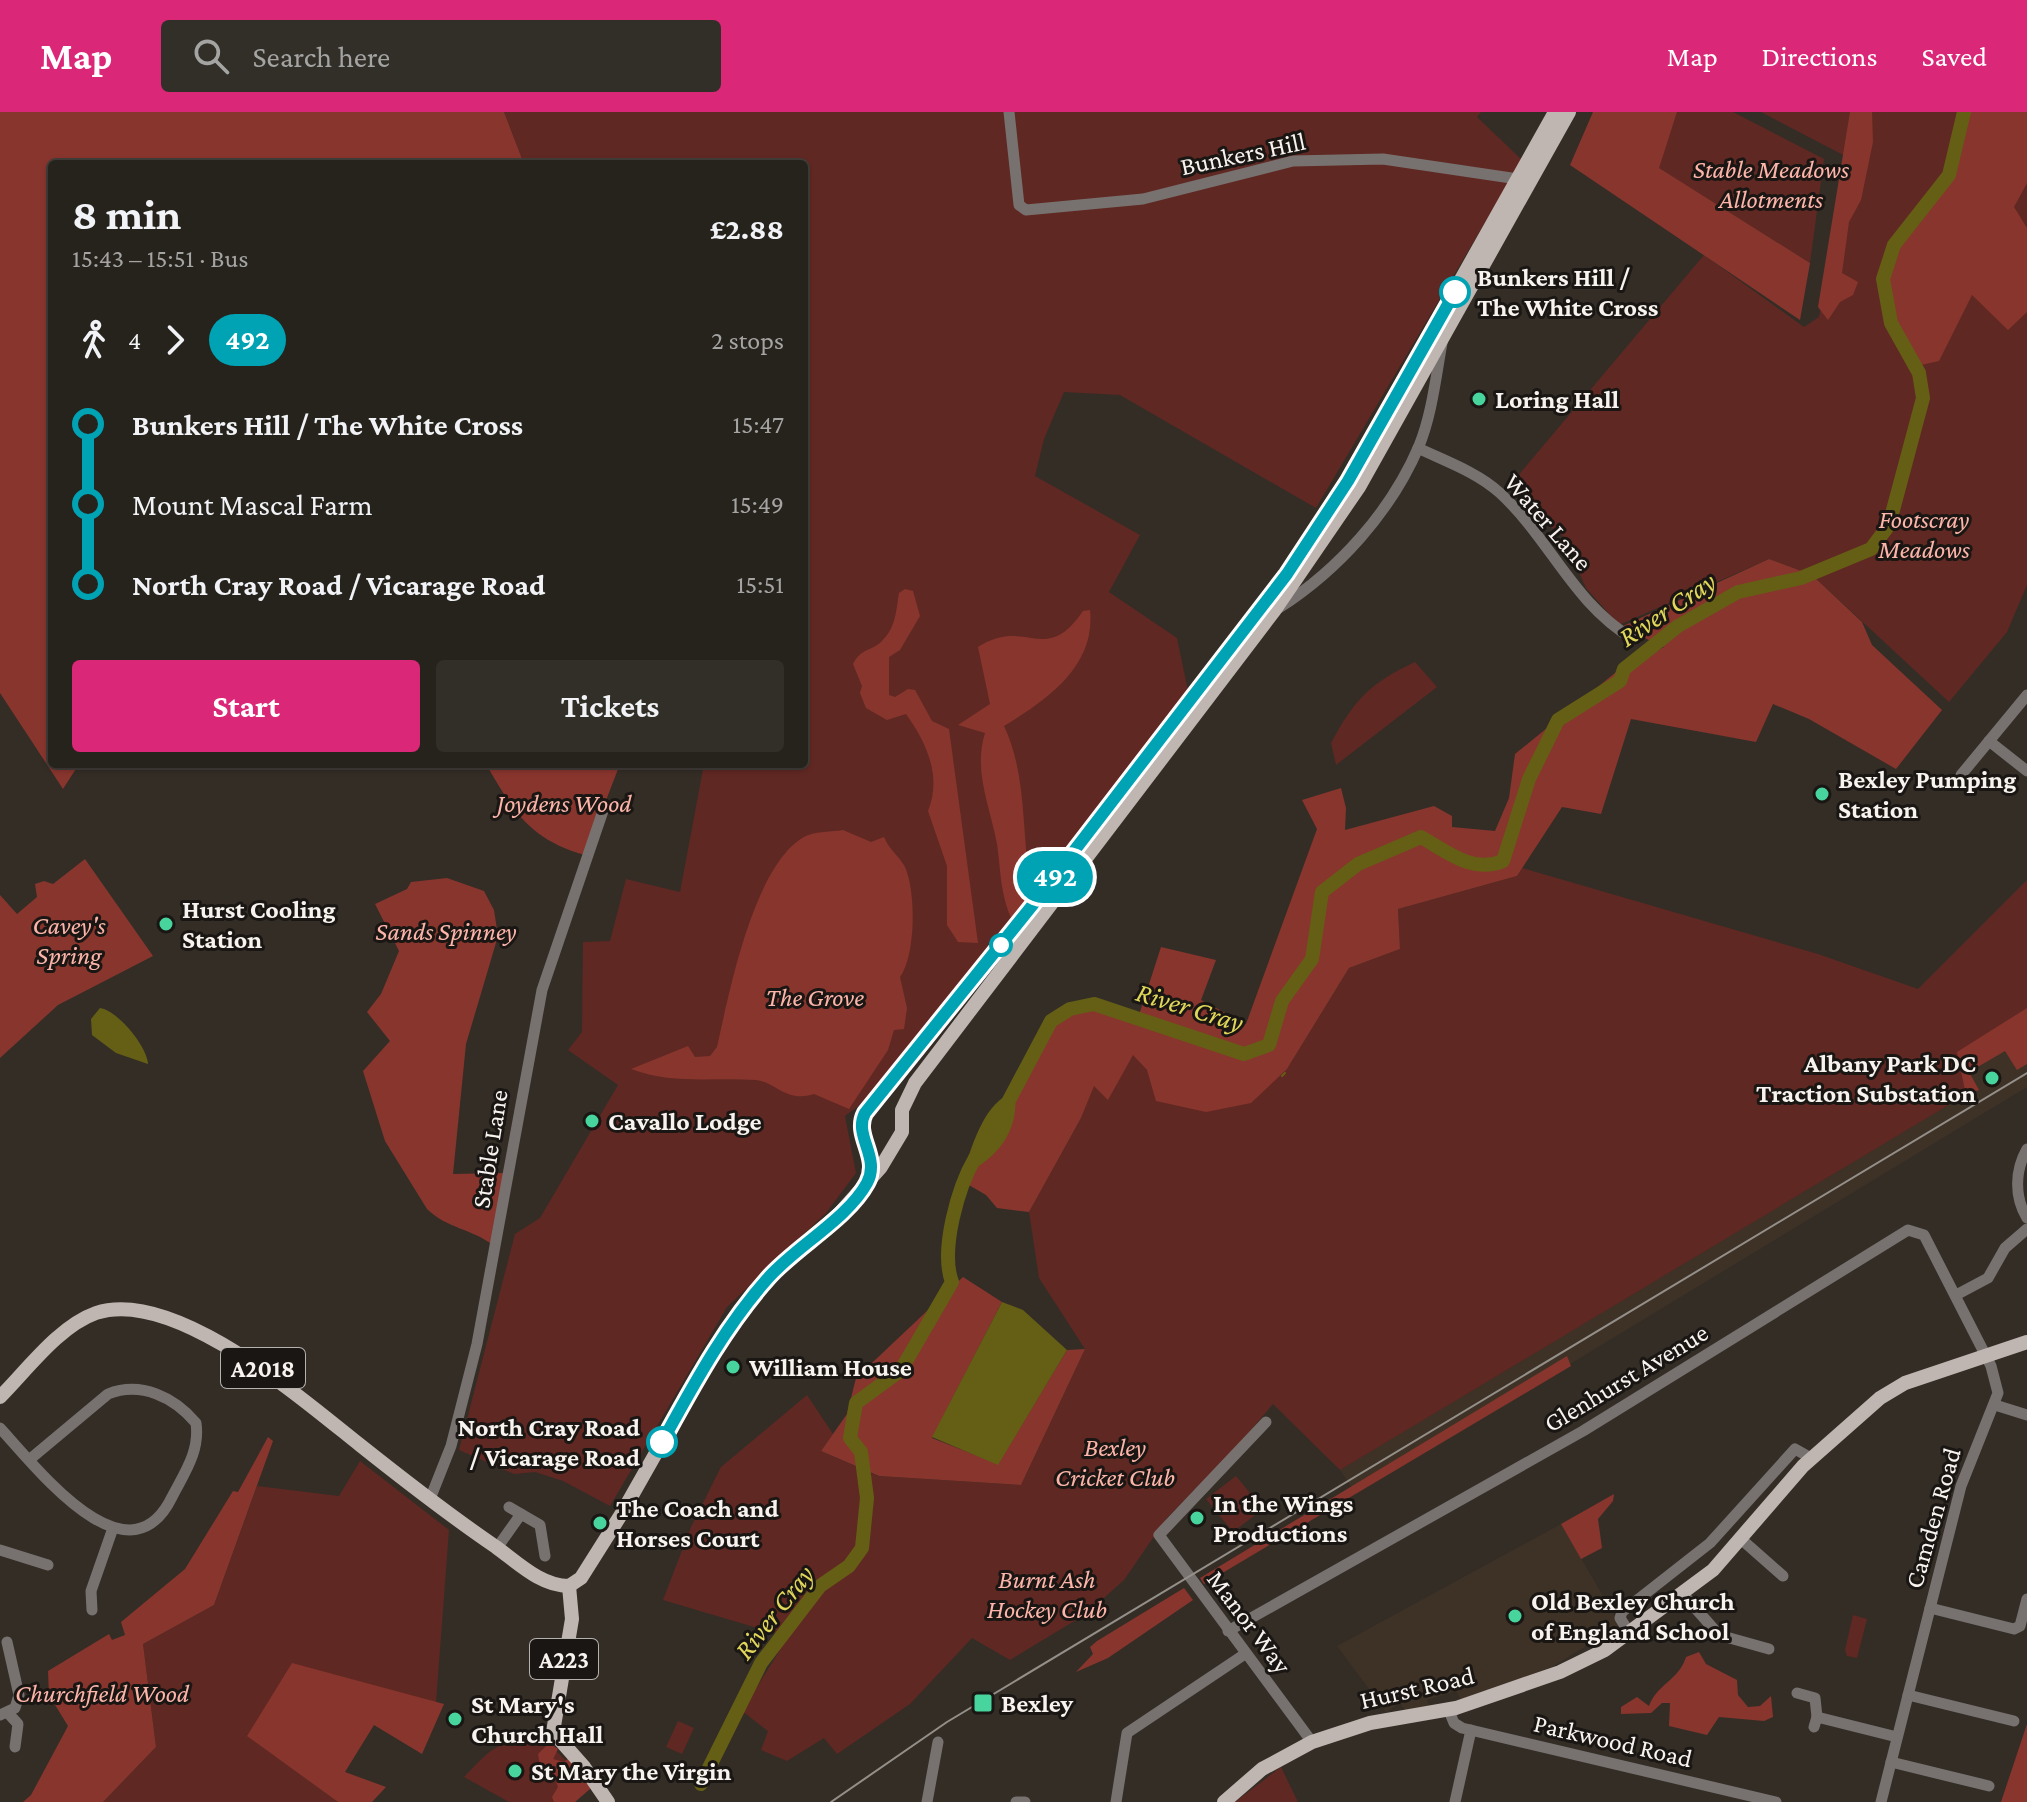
<!DOCTYPE html>
<html lang="en">
<head>
<meta charset="utf-8">
<style>
	body { margin:0; font-family:"Crimson Pro",serif; background:#322f29; color:#f1f3f6; height:100vh; display:flex; flex-direction:column; font-size:30px; white-space:nowrap }
	* { box-sizing:border-box; margin:0 }
	p { font-size:26px; color:#a4a4a3 }
	.icon { flex:none; width:44px; height:44px; fill:none; stroke:currentColor; stroke-width:2; stroke-linecap:round; stroke-linejoin:round }
	.map { position:relative; flex:1; overflow:hidden }
	.sheet { position:absolute; left:48px; top:48px; width:760px; height:608px; display:flex; flex-direction:column; background:#26221c; border-radius:8px; box-shadow:0 2px 6px #0004,0 0 0 2px #423f3b }
	.sheet>* { flex:none }
	.badge { padding:0 16px; border-radius:26px; font-size:28px; line-height:52px }
	.map>.badge { position:absolute; translate:-50% -50%; box-shadow:0 0 0 4px #fff }
	.legs { display:flex; align-items:center; gap:12px; height:88px; padding:0 24px; font-size:26px }
	.legs p { margin-inline-start:auto }
	.headline { display:flex; align-items:center; justify-content:space-between; height:136px; padding:0 24px }
	h1 { font-size:44px; font-weight:700; line-height:60px }
	.button { display:flex; gap:16px; margin-top:auto; padding:16px 24px }
	.button a { flex:1; height:92px; border-radius:8px; background:#db2777; color:#fff; font-size:32px; font-weight:700; line-height:92px; text-align:center }
	.button a+a { background:#322f29; color:#f1f3f6 }
	ul { padding:0 24px; list-style:none }
	li { display:flex; align-items:center; gap:28px; height:80px; font-size:30px }
	li i { display:grid; place-items:center; width:12px; height:100%; margin:0 10px; background:currentColor }
	li i::after { content:''; width:20px; height:20px; margin:-10px; border:6px solid; border-radius:50%; background:#26221c }
	li p { margin-inline-start:auto }
	li:first-child i { background:linear-gradient(#0000 50%,currentColor 0) }
	li:last-child i { background:linear-gradient(currentColor 50%,#0000 0) }
	header { display:flex; align-items:center; gap:48px; box-sizing:border-box; height:112px; padding:0 40px; background:#db2777; color:#fff }
	header strong { font-size:38px }
	nav { display:flex; gap:44px; margin-inline-start:auto; font-size:28px }
	.search { width:560px; height:72px; background:#322f29; display:flex; align-items:center; gap:20px; box-sizing:border-box; padding:0 28px; border-radius:8px; color:#a4a4a3; font-size:30px }
	.map>svg:first-child { display:block }
	.built { fill:#3e3227 }
	.green { fill:#602822 }
	.forest { fill:#88352d }
	.water { fill:#655f15 }
	.lines { fill:none; stroke-linecap:round; stroke-linejoin:round }
	.stream { stroke:#655f15; stroke-width:2 }
	.river { stroke:#655f15; stroke-width:14 }
	.minor { stroke:#777270; stroke-width:11 }
	.major { stroke:#bfb5b1; stroke-width:14 }
	.rail { stroke:#948f89; stroke-width:2 }
	.line-1-casing { stroke:#fff; stroke-width:18 }
	.line-1 { stroke:#00a3b4; stroke-width:12 }
	.stop-1-dot { fill:#fff; stroke:#00a3b4; stroke-width:4 }
	.poi-dot { fill:#48d49d; stroke:#191613; stroke-width:3 }
	.labels { text-anchor:middle; dominant-baseline:central; stroke-width:6; stroke-linejoin:round; paint-order:stroke }
	.shield { fill:#191613; stroke:#b5b1ad; stroke-width:2 }
	.shield-label { font-size:24px; font-weight:bold; fill:#f8f3ef }
	.street-label { font-size:26px; fill:#f8f3ef; stroke:#191613 }
	.park-label { font-size:26px; font-style:italic; fill:#fdb4a9; stroke:#191613 }
	.stop-label { font-size:26px; font-weight:bold; fill:#f8f3ef; stroke:#191613; text-anchor:start }
	.poi-label { font-size:26px; font-weight:bold; fill:#f8f3ef; stroke:#191613; text-anchor:start }
	.water-label { font-size:28px; font-style:italic; fill:#e0d75a; stroke:#191613 }
</style>
</head>
<body>
<header>
<strong>Map</strong>
<div class="search"><svg class="icon" aria-label="search" viewBox="0 0 24 24"><circle cx="10" cy="10" r="6"/><path d="M15 15l6 6"/></svg>Search here</div>
<nav><a>Map</a><a>Directions</a><a>Saved</a></nav>
</header>
<div class="map">
<svg width="2027" height="1690" viewBox="0 0 2027 1690">
	<rect width="100%" height="100%" fill="#332d26"/>
	<g class="built">
		<polygon points="2000,930 2027,946 2027,975 1356,1382 1340,1358 1967,982 1961,954"/>
		<polygon points="1561,1412 1620,1513 1552,1555 1461,1588 1456,1579 1427,1588 1429,1595 1405,1598 1400,1591 1386,1600 1337,1534"/>
	</g>
	<g class="green">
		<polygon points="504,0 1481,0 1477,5 1522,48 1316,396 1120,283 1064,280 1044,327 1035,364 1140,423 1109,480 1177,526 1188,579 873,983 845,1004 856,1061 826,1101 727,1195 610,1394 563,1369 535,1360 514,1362 459,1338 515,1122 540,1106 618,973 568,938 582,920 583,830 610,829 626,767 680,780 704,652 804,652 804,52 524,52"/>
		<polygon points="1677,0 1733,0 1824,47 1810,151 1658,56"/>
		<polygon points="1761,0 2027,0 2027,473 2007,520 1949,590 1812,463 1769,447 1619,513 1586,476 1563,424 1534,403 1516,366 1704,143 1804,215 1819,205 1849,46"/>
		<path d="M1415 550 1437 575 1336 653 1331 631C1354 588 1370 571 1415 550Z"/>
		<polygon points="1522,756 1818,842 1918,877 2027,768 2027,946 2014,954 2000,930 1961,954 1967,982 1340,1358 1273,1292 1232,1340 1166,1407 1124,1468 1086,1502 1010,1548 972,1526 910,1592 837,1642 824,1626 787,1649 761,1638 768,1619 742,1599 788,1525 663,1488 691,1415 721,1355 807,1283 833,1322 821,1339 878,1364 1021,1373 1085,1237 1039,1166 1029,1100 1081,1006 1094,973 1108,987 1133,942 1147,958 1287,957 1349,856 1400,837 1398,797 1517,764"/>
		<polygon points="360,1349 449,1418 436,1591 247,1623 338,1690 103,1690 156,1635 143,1532 214,1493 257,1374 339,1384"/>
		<polygon points="1236,1364 1263,1397 1233,1420 1206,1387"/>
		<polygon points="1853,1503 1867,1507 1857,1546 1847,1544 1845,1538"/>
		<polygon points="678,1609 694,1616 682,1642 666,1635"/>
		<path d="M534 1625 544 1627 589 1671 561 1690H509L464 1665C486 1641 499 1627 534 1625Z"/>
		<polygon points="1281,1655 1298,1690 1235,1690"/>
	</g>
	<g class="forest">
		<polygon points="0,0 504,0 524,52 52,52 52,652 79,652 63,677 0,581"/>
		<polygon points="1593,0 1677,0 1659,56 1810,151 1800,208 1570,53"/>
		<polygon points="1850,0 1872,0 1873,30 1861,88 1849,110 1842,161 1858,170 1853,183 1840,190 1828,208 1818,195"/>
		<polygon points="1966,0 2027,0 2027,71 2014,95 2027,116 2027,200 2008,218 1972,183 1939,249 1921,253 1895,213 1887,173 1901,128 1920,111 1949,70"/>
		<path d="M1769 447 1812 463 1862 510 1872 533 1942 598 1896 657 1809 607 1773 592 1756 630 1631 607 1601 702 1562 695 1517 764 1398 797 1400 837 1349 856 1287 957 1251 991 1206 1000 1156 989 1147 958 1133 943 1108 988 1094 974 1081 1006 1029 1100 997 1096 986 1083 962 1069 1051 909C1087 887 1100 894 1138 906L1161 835 1216 848 1201 888 1246 912 1317 717 1302 688 1341 676 1346 696 1345 718 1434 694 1452 704V715L1495 719 1509 686 1515 642 1647 535V544L1664 535 1621 515Z"/>
		<path d="M905 477 913 479 920 504 900 538 889 545V583L895 585 908 577 915 578 932 609 949 617 978 831 958 830 947 813V754L928 699C942 665 927 631 906 602L887 608 866 596 860 581 862 574 853 552C862 535 871 540 882 529 896 515 896 499 899 481Z"/>
		<path d="M1090 498C1096 554 1047 588 1004 614 1026 660 1022 715 1029 765L1037 773 1011 806C1000 779 1001 760 997 732 990 694 973 659 985 621L958 613 990 592 978 535C1027 504 1045 555 1083 499Z"/>
		<path d="M486 652H620L585 743C530 728 513 699 486 652Z"/>
		<path d="M843 718 871 730 884 725C890 739 900 745 905 755 916 779 916 843 900 865L907 896 904 917 894 918 888 938 849 997 814 982C786 991 776 970 756 968 714 965 673 973 631 957L688 934 695 945 710 944 717 935C729 882 754 750 806 724 816 719 832 720 843 718Z"/>
		<polygon points="85,747 153,844 58,893 0,946 0,783 17,802 37,785 35,772 44,769 53,772"/>
		<path d="M447 766 484 779 494 798 498 824 466 932 453 1062 504 1061 493 1133C472 1117 446 1116 427 1097L385 1029 363 959 390 929 367 900 381 882 399 839 375 792 407 777 411 770Z"/>
		<polygon points="2027,896 2027,952 2017,958 2005,939 1969,960 1979,978 1966,983 1957,940"/>
		<polygon points="963,1165 1002,1190 932,1326 998,1352 1067,1238 1085,1237 1021,1373 879,1364 821,1339 847,1302 856,1266"/>
		<polygon points="1567,1244 1571,1254 1204,1472 1200,1466"/>
		<polygon points="268,1325 273,1329 214,1493 143,1532 156,1635 103,1690 23,1690 31,1683 68,1614 49,1583 48,1559 109,1522 112,1528 125,1523 121,1510 185,1457 233,1379 238,1380"/>
		<polygon points="1614,1382 1613,1389 1598,1407 1602,1436 1581,1447 1561,1412"/>
		<polygon points="1184,1476 1193,1488 1108,1546 1076,1560 1093,1542 1090,1535 1097,1529"/>
		<path d="M1699 1540 1706 1552 1737 1568 1738 1583 1748 1595 1760 1594 1771 1584 1773 1605 1764 1609 1719 1605 1707 1623 1669 1614 1670 1591H1662L1651 1601 1621 1602V1595L1637 1585 1649 1594C1657 1572 1679 1568 1686 1545Z"/>
		<polygon points="292,1551 444,1592 422,1642 374,1613 345,1660 386,1675 372,1690 338,1690 247,1624"/>
		<polygon points="2027,1612 2027,1690 2001,1690"/>
		<polygon points="549,1631 558,1637 553,1647 564,1650 569,1646 576,1658 574,1661 552,1653 590,1673 590,1677 575,1690 554,1690 552,1685 558,1675 552,1658 541,1661 538,1642"/>
	</g>
	<g class="water">
		<path d="M100 896C117 898 147 934 148 952L116 941 92 923 91 907Z"/>
		<path d="M1015 979C1019 1017 1001 1042 969 1060L964 1058C974 1029 984 991 1015 979Z"/>
		<polygon points="1002,1190 1023,1198 1067,1238 998,1353 932,1325"/>
	</g>
	<g class="lines">
		<polyline class="stream" points="1282,964 1285,961"/>
		<g class="river">
			<path d="M1006 994 1051 909 1070 897 1094 892 1244 942 1269 933 1282 889 1312 847 1322 780 1358 752 1421 725C1446 739 1472 762 1503 749L1529 667 1558 608 1620 569 1624 557 1678 514 1738 480 1801 466 1871 437 1889 413 1923 286 1919 261 1891 211 1883 167 1894 133 1949 63 1964 0"/>
			<path d="M701 1672 761 1551 820 1474 849 1454 862 1436 867 1386 861 1340 850 1326 856 1291 901 1258 952 1170C940 1138 958 1075 975 1046"/>
		</g>
		<g class="minor">
			<polyline points="1009,0 1019,93 1026,98 1143,87 1293,49 1383,47 1518,67"/>
			<path d="M1418 336C1445 349 1477 360 1500 381 1551 428 1572 490 1633 527"/>
			<path d="M1279 496C1338 458 1391 400 1419 334 1432 302 1436 264 1442 231"/>
			<polyline points="1989,629 2027,659"/>
			<polyline points="1961,663 2027,583"/>
			<path d="M2027 1037C2015 1058 2014 1085 2027 1106"/>
			<polyline points="1956,1183 1988,1166 2005,1136 2027,1117"/>
			<polyline points="1995,1293 2027,1303"/>
			<polyline points="1266,1310 1159,1423 1312,1630"/>
			<path d="M0 1316C37 1356 128 1475 172 1385 185 1360 200 1339 196 1311 174 1285 141 1269 108 1282L29 1348"/>
			<polyline points="430,1387 451,1334 477,1232 542,878 604,696"/>
			<polyline points="509,1395 521,1402"/>
			<polyline points="1741,1427 1783,1464"/>
			<polyline points="497,1436 521,1402 540,1413 545,1444"/>
			<polyline points="0,1438 48,1453"/>
			<polyline points="1682,1481 1719,1523 1769,1537"/>
			<polyline points="1930,1496 2014,1517 2020,1514 2027,1487"/>
			<polyline points="92,1498 91,1479 113,1416"/>
			<polyline points="1228,1519 1583,1319 1908,1118 1924,1123 1991,1254 1998,1281 1961,1374 1881,1690"/>
			<polyline points="1630,1522 1620,1506 1622,1500 1710,1431 1795,1337 1811,1346"/>
			<polyline points="1797,1581 1815,1586 1817,1605"/>
			<polyline points="1908,1583 2014,1609"/>
			<polyline points="1449,1599 1454,1611 1462,1616 1776,1690"/>
			<polyline points="8,1601 18,1612 15,1635"/>
			<polyline points="0,1603 15,1596 19,1583 7,1530"/>
			<polyline points="1814,1615 1817,1605 1897,1625"/>
			<polyline points="1891,1650 1989,1674"/>
			<polyline points="927,1690 938,1630"/>
			<polyline points="1016,1690 1025,1690"/>
			<polyline points="1116,1690 1127,1621 1245,1542"/>
			<polyline points="1455,1690 1471,1618"/>
		</g>
		<g class="major">
			<path d="M869 1067C877 1042 853 1022 865 1001L1031 795 1287 462 1348 369 1555 0"/>
			<path d="M0 1285C27 1258 59 1214 96 1201 174 1175 303 1288 360 1333 404 1368 449 1403 496 1435 518 1451 541 1474 569 1474"/>
			<polyline points="569,1474 581,1466 622,1401 720,1228 772,1162 839,1102 881,1055 902,1020 902,998 915,971 1274,499 1359,375 1569,0"/>
			<polyline points="569,1474 572,1507 553,1620 584,1655 608,1690"/>
			<polyline points="1224,1690 1262,1657 1312,1630 1370,1611 1456,1596 1560,1560 1605,1538 1713,1458 1803,1354 1880,1286 1905,1271 2027,1230"/>
		</g>
		<polyline class="rail" points="831,1690 947,1610 2027,961"/>
	</g>
	<g class="lines">
		<defs>
			<path id="line-1" d="M662 1330C694 1272 725 1214 769 1165 797 1134 848 1106 867 1071 881 1045 853 1024 865 1001L1031 795 1287 462 1348 369 1455 180"/>
		</defs>
		<use href="#line-1" class="line-1-casing"/>
		<use href="#line-1" class="line-1"/>
	</g>
	<g class="stop-1-dot">
		<circle cx="1455" cy="180" r="14"/>
		<circle cx="1001" cy="833" r="10"/>
		<circle cx="662" cy="1330" r="14"/>
	</g>
	<g class="poi-dot">
		<circle cx="1479" cy="287" r="8"/>
		<circle cx="1822" cy="682" r="8"/>
		<circle cx="166" cy="812" r="8"/>
		<circle cx="1992" cy="966" r="8"/>
		<circle cx="592" cy="1009" r="8"/>
		<circle cx="733" cy="1255" r="8"/>
		<circle cx="1197" cy="1406" r="8"/>
		<circle cx="600" cy="1411" r="8"/>
		<circle cx="1515" cy="1504" r="8"/>
		<rect x="973" y="1581" width="20" height="20" rx="4"/>
		<circle cx="455" cy="1607" r="8"/>
		<circle cx="515" cy="1659" r="8"/>
	</g>
	<g class="labels">
		<g class="shield">
			<rect x="221" y="1236" width="84" height="40" rx="6"/>
			<rect x="530" y="1527" width="68" height="40" rx="6"/>
		</g>
		<g class="shield-label">
			<text x="263" y="1256">A2018</text>
			<text x="564" y="1547">A223</text>
		</g>
		<g class="street-label">
			<text transform="translate(1243 42) rotate(-12)">Bunkers Hill</text>
			<text transform="translate(1548 410) rotate(49)">Water Lane</text>
			<text transform="translate(490 1037) rotate(-81)">Stable Lane</text>
			<text transform="translate(1626 1266) rotate(-31)">Glenhurst Avenue</text>
			<text transform="translate(1933 1406) rotate(-74)">Camden Road</text>
			<text transform="translate(1249 1510) rotate(53)">Manor Way</text>
			<text transform="translate(1417 1576) rotate(-13)">Hurst Road</text>
			<text transform="translate(1613 1629) rotate(13)">Parkwood Road</text>
		</g>
		<g class="park-label">
			<text x="1771" y="57">Stable Meadows<tspan x="1771" dy="30">Allotments</tspan></text>
			<text x="1924" y="407">Footscray<tspan x="1924" dy="30">Meadows</tspan></text>
			<text x="564" y="691">Joydens Wood</text>
			<text x="69" y="813">Cavey's<tspan x="69" dy="30">Spring</tspan></text>
			<text x="446" y="819">Sands Spinney</text>
			<text x="815" y="885">The Grove</text>
			<text x="1115" y="1335">Bexley<tspan x="1115" dy="30">Cricket Club</tspan></text>
			<text x="1047" y="1467">Burnt Ash<tspan x="1047" dy="30">Hockey Club</tspan></text>
			<text x="102" y="1581">Churchfield Wood</text>
		</g>
		<g class="stop-label">
			<text x="1477" y="165">Bunkers Hill /<tspan x="1477" dy="30">The White Cross</tspan></text>
			<text x="640" y="1315" text-anchor="end">North Cray Road<tspan x="640" dy="30">/ Vicarage Road</tspan></text>
		</g>
		<g class="poi-label">
			<text x="1495" y="287">Loring Hall</text>
			<text x="1838" y="667">Bexley Pumping<tspan x="1838" dy="30">Station</tspan></text>
			<text x="182" y="797">Hurst Cooling<tspan x="182" dy="30">Station</tspan></text>
			<text x="1976" y="951" text-anchor="end">Albany Park DC<tspan x="1976" dy="30">Traction Substation</tspan></text>
			<text x="608" y="1009">Cavallo Lodge</text>
			<text x="749" y="1255">William House</text>
			<text x="1213" y="1391">In the Wings<tspan x="1213" dy="30">Productions</tspan></text>
			<text x="616" y="1396">The Coach and<tspan x="616" dy="30">Horses Court</tspan></text>
			<text x="1531" y="1489">Old Bexley Church<tspan x="1531" dy="30">of England School</tspan></text>
			<text x="1001" y="1591">Bexley</text>
			<text x="471" y="1592">St Mary's<tspan x="471" dy="30">Church Hall</tspan></text>
			<text x="531" y="1659">St Mary the Virgin</text>
		</g>
		<g class="water-label">
			<text transform="translate(1667 497) rotate(-34)">River Cray</text>
			<text transform="translate(1190 895) rotate(17)">River Cray</text>
			<text transform="translate(774 1500) rotate(-52)">River Cray</text>
		</g>
	</g>
</svg>
<b class="badge" style="left:1055px;top:765px;background:#00a3b4;color:#fff">492</b>
<section class="sheet">
<div class="headline"><div><h1>8 min</h1><p>15:43 – 15:51 · Bus</p></div><b>£2.88</b></div>
<div class="legs"><svg class="icon" aria-label="walk" viewBox="0 0 24 24"><circle cx="13" cy="4" r="2"/><path d="M13 8l-2 6 4 7M11 14l-3 7M7 12l3-4h3l4 4"/></svg>4<svg class="icon" aria-label="forward" viewBox="0 0 24 24"><path d="M9 5l7 7-7 7"/></svg><b class="badge" style="background:#00a3b4;color:#fff">492</b><p>2 stops</p></div>
<ul>
<li><i style="color:#00a3b4"></i><b>Bunkers Hill / The White Cross</b><p>15:47</p></li>
<li><i style="color:#00a3b4"></i><span>Mount Mascal Farm</span><p>15:49</p></li>
<li><i style="color:#00a3b4"></i><b>North Cray Road / Vicarage Road</b><p>15:51</p></li>
</ul>
<div class="button"><a>Start</a><a>Tickets</a></div>
</section>
</div>
</body>
</html>
